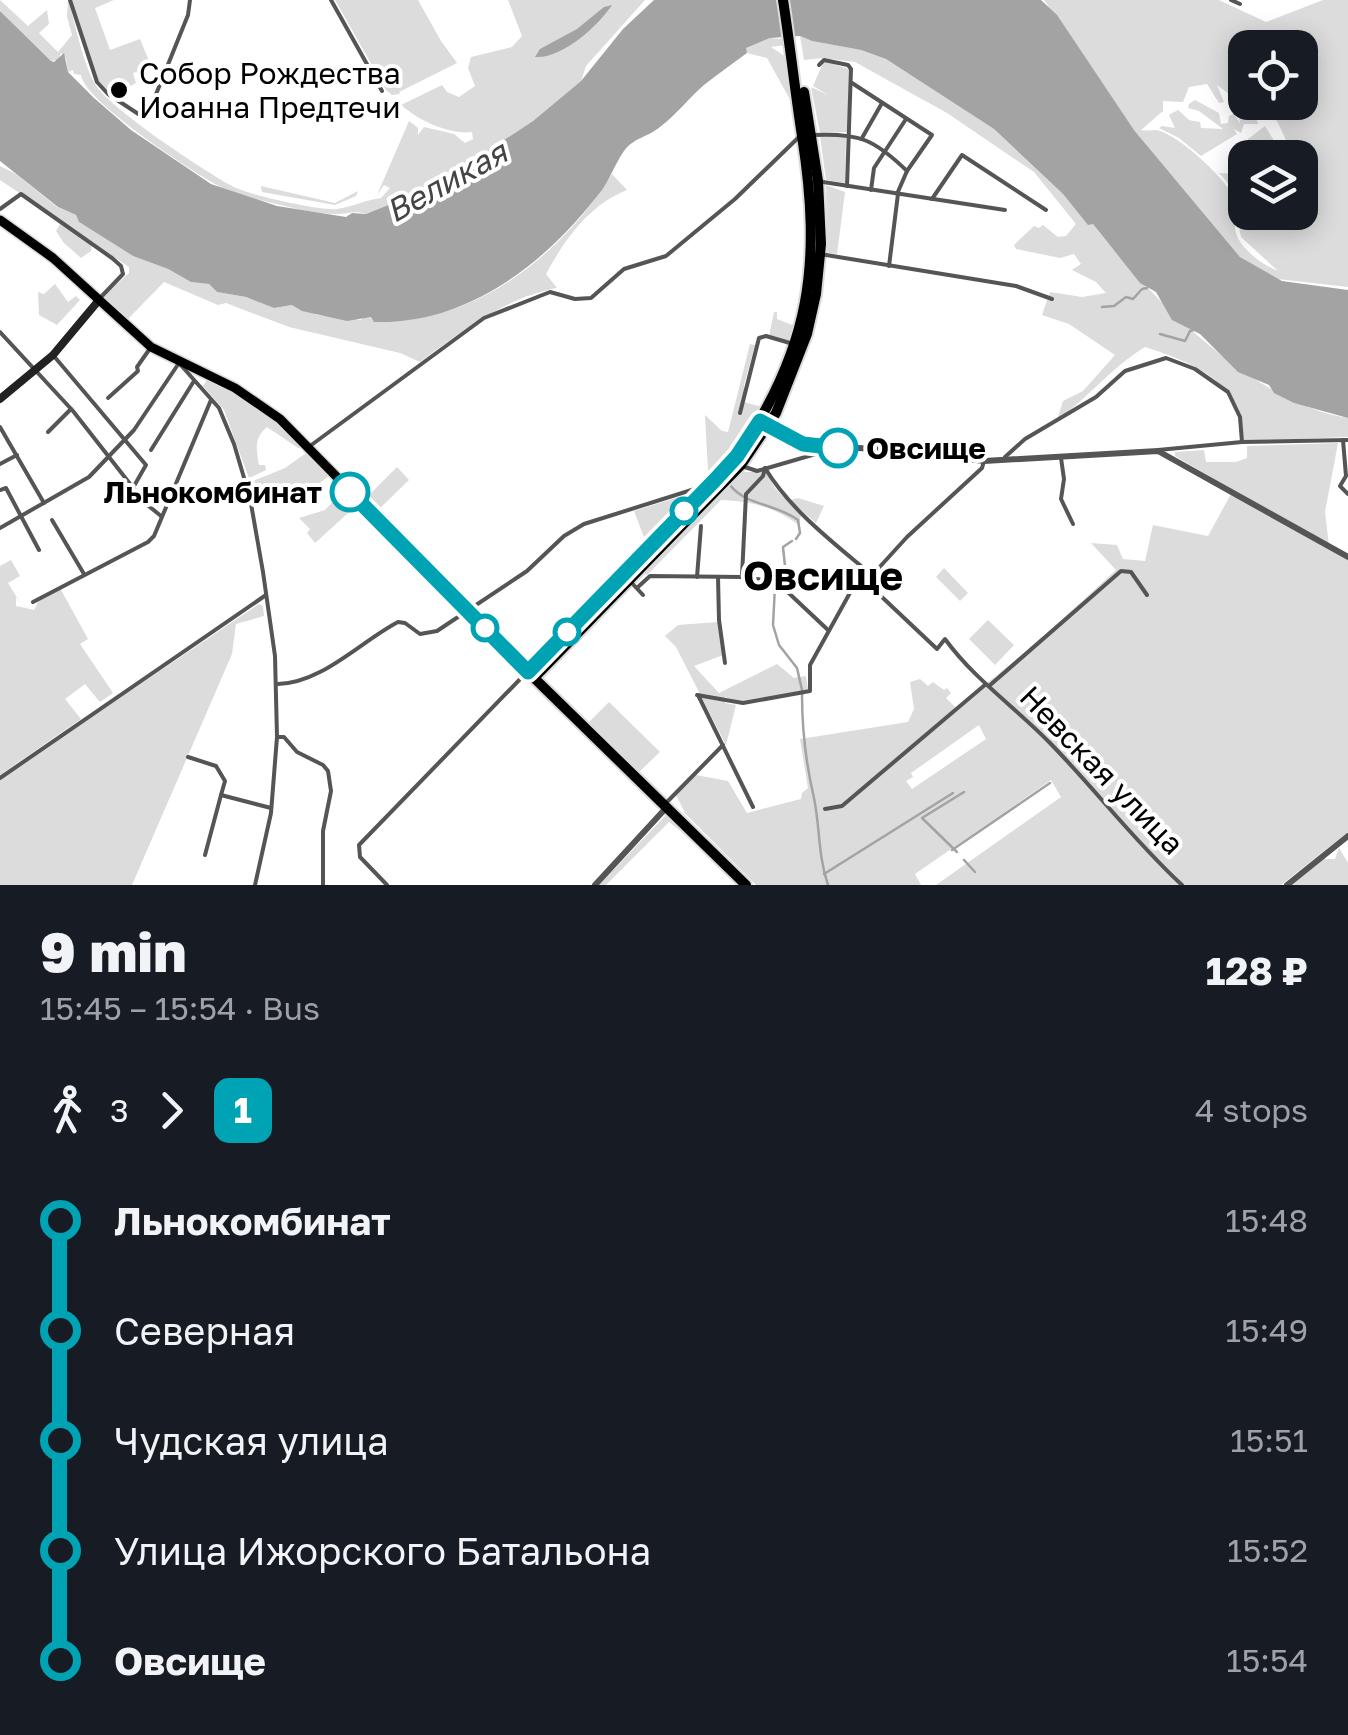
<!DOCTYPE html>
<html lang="en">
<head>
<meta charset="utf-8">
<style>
	body { margin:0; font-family:"Golos Text",sans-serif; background:#20242c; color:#f1f3f6; height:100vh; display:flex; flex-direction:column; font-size:38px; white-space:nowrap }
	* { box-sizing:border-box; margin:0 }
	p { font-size:32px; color:#9ea1a6 }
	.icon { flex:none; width:55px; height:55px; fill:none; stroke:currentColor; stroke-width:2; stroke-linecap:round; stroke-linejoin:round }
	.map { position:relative; height:885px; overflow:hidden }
	.panel { display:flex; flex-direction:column; background:#171b24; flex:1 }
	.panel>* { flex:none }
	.badge { padding:0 20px; border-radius:15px; font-size:35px; line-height:65px }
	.fabs { position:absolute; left:1228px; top:30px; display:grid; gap:20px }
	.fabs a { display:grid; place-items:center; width:90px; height:90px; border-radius:20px; background:#171b24; box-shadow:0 5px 25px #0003; font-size:50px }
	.map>.badge { position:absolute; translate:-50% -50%; box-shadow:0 0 0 5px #fff }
	.legs { display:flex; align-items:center; gap:15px; height:110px; padding:0 40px; font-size:32px }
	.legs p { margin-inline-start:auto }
	.headline { display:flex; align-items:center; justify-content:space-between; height:170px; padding:0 40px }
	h1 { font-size:55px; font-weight:800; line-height:75px }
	ul { padding:0 40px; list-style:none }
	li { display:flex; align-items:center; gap:35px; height:110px; font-size:38px }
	li i { display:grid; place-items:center; width:15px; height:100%; margin:0 12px; background:currentColor }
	li i::after { content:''; width:25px; height:25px; margin:-12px; border:8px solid; border-radius:50%; background:#171b24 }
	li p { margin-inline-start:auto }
	li:first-child i { background:linear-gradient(#0000 50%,currentColor 0) }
	li:last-child i { background:linear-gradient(currentColor 50%,#0000 0) }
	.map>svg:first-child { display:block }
	.green { fill:#dcdcdc; fill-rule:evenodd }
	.water { fill:#a3a3a3 }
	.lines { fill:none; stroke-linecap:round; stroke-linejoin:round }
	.stream { stroke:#a3a3a3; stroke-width:2.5 }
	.primary-casing { stroke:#dbdbdb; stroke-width:12 }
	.trunk-casing { stroke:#dbdbdb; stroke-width:14 }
	.minor { stroke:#555; stroke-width:4 }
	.tertiary { stroke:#555; stroke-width:6 }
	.secondary { stroke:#222; stroke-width:8 }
	.primary { stroke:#000; stroke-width:9 }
	.trunk { stroke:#000; stroke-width:10 }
	.line-1-casing { stroke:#fff; stroke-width:22 }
	.line-1 { stroke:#00a3b4; stroke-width:15 }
	.poi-dot { fill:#000; stroke:#fff; stroke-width:4 }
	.stop-1-dot { fill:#fff; stroke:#00a3b4; stroke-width:5 }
	.labels { text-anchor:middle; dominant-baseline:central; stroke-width:8; stroke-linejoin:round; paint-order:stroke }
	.poi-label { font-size:30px; fill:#000; stroke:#fff; text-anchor:start }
	.stop-label { font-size:30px; font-weight:bold; fill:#000; stroke:#fff; text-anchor:start }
	.street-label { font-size:30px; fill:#000; stroke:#fff }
	.water-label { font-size:32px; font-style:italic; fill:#444; stroke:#fff }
	.district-label { font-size:40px; font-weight:bold; fill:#000; stroke:#fff }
</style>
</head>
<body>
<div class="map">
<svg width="1348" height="885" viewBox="0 0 1348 885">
	<rect width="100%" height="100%" fill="#fff"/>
	<g class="green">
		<path d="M0 0 28 26 47 10 49 24 39 33 58 52 72 35 67 17 68 0C76 25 83 66 97 87 114 111 204 171 232 186 248 195 320 211 337 209 352 207 365 200 381 198L390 188 384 185 377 195 409 121 418 128V135L424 127 454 134 465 143 473 139 472 132C449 135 418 120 401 105L442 85 447 92 459 97 475 86 468 68 471 57 512 47 522 36 508 0H645L586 66 581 81 533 121 432 188 366 214C355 210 347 214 336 214 315 214 289 207 268 202 251 198 232 193 217 185 190 170 84 101 81 75L74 74 73 70 68 72 66 58 61 53 58 60 51 61 0 11Z"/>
		<polygon points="70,0 114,0 95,8 110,50 140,39 149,61 146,69 133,73 136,83 127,88 126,93 112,95 96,78"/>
		<polygon points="335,0 418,0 441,41 457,63 399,92 400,94 392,95 386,90"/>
		<path d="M1044 0H1219L1266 22 1323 0H1348V287L1277 279 1240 257 1134 130ZM1245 48H1300V102L1253 103 1252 110 1263 119 1267 116 1277 121 1286 140 1276 144 1265 126 1248 139 1246 157 1300 158V212H1245V159L1235 164 1233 174 1219 173C1241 194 1235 210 1241 237L1278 271C1262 265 1236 246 1235 228 1234 216 1238 207 1233 196 1225 178 1177 133 1156 130 1151 130 1146 131 1141 130L1163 111V101L1183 102 1189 87 1207 84 1219 103 1224 102 1217 85 1229 94 1235 83 1245 90Z"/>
		<path d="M800 36 812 41 861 50 886 59 994 129 1063 194 1088 224H1093C1147 295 1256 405 1348 418V437L1243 441C1243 382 1194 363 1145 347 1112 367 1089 397 1057 420L1063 401 1083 391 1115 355 1069 324 1042 315 1050 292 1082 297 1106 293 1096 282 1072 270 1081 264 1074 254 1060 258 1016 249 1014 245 1034 226 1039 228 1043 225 1058 237 1066 236 1076 224 1034 172 947 113 855 62 823 58 804 60Z"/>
		<polygon points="770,38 785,39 786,45 771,47 786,57 792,103 767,58 747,53 745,48"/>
		<polygon points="824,61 851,70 849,132 820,133 811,87 828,95 813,86"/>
		<polygon points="1240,89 1245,92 1245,102 1250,103 1242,103 1240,110 1256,118 1258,124 1244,124 1241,133 1234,129 1237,134 1201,156 1179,138 1159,128 1162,126 1175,128 1169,115 1178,110 1189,120 1200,122 1201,128 1223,129 1199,111 1188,108 1189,104 1195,100 1219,113 1221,124 1228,123 1229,116 1234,114 1240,124 1235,97"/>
		<polygon points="820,136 846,136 845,183 826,180"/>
		<path d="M0 166 16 174 57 207 76 215 79 222 133 256 168 269 191 282 209 284 217 292 246 297 274 308 292 305 318 315 361 320 364 317C379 317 396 321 411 319 494 309 569 244 612 174L627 190C589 205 565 239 546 274L557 288C504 298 462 331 420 362L400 353 289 327 226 303 218 305 164 282 128 319 102 297 129 273V267L0 180Z"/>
		<polygon points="826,185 845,192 837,254 827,253"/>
		<polygon points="261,186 335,203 358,191 356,196 335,205 262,192"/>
		<polygon points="60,224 92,244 91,251 81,258 64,243 56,231"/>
		<polygon points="55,284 68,302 76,296 80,300 57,325 39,315 38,292 44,294"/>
		<polygon points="774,312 777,312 777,319 792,325 794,322 797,326 793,342 769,336"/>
		<polygon points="750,344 755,345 744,385 744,402 762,407 730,453 708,471 705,415 722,431 728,432"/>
		<path d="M207 380C240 393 284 417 303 447L298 448 267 427C254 438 256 448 259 465H265L266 470 249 478 224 410 203 386Z"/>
		<polygon points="1338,443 1325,512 1329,546 1175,456 1175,452 1204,450 1206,462 1236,462 1247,458 1247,446"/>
		<polygon points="306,453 330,475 297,501 293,497 274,506 269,494 254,499 250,482 285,468"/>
		<polygon points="397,467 409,480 376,512 364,500"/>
		<path d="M739 472H766L775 488 801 515 799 525C774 507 752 501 721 500L647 575 642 572Z"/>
		<polygon points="343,491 357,505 315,543 307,533 310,529 299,518 325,510"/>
		<polygon points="692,493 696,494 647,545 634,511"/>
		<path d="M1231 494 1348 560V832L1281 885H936L1061 797 1051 780 915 874 921 885H756L685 813 676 795 696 775 728 781 747 813 801 799 802 793 808 788 800 739 908 722 914 709 910 682 920 679 928 686 933 682 944 690 947 688 951 693 946 698 956 708 1032 647 1116 570 1091 543 1117 545 1123 559 1145 561 1153 525 1208 536ZM979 725 986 739 912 789 906 781 913 777 911 773Z"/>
		<polygon points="798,498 824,506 816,523 790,500"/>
		<polygon points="11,560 20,576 8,583 21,604 16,597 16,606 34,610 38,602 60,588 88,639 80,644 113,693 100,702 85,684 65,699 81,719 0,775 0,566"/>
		<polygon points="944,568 968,593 960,601 936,577"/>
		<polygon points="259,604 263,606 264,616 236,624 232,654 132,885 0,885 0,779"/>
		<polygon points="988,620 1014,645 995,665 969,639"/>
		<polygon points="718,622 723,655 694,666 719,693 777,664 794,678 806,676 808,690 743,702 725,697 725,703 736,705 726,745 676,647 665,636 678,625"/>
		<polygon points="609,702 660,752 638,773 588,723"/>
		<polygon points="667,814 691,839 669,822 606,885 599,885"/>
		<polygon points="1339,848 1348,863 1348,885 1290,885 1323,859 1335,859"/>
	</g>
	<g class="water">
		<path d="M654 0H1041L1057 15 1134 130 1240 257 1282 281 1348 290V418L1294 403 1274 393 1269 385 1238 372 1200 334 1172 320 1156 292 1140 283 1093 224 1088 225 1063 194 994 129 886 59 861 50 812 41 800 36 770 38 746 48 747 53C733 63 718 74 704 85 689 98 676 115 660 127 648 137 633 138 624 151 616 162 611 177 602 190 547 262 469 325 374 322L371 317 347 321 302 311 292 305 274 308 246 297 217 292 209 284 191 282 168 269 133 256 79 222 76 215 58 207 0 161V11L51 61 54 62 64 53 68 72 94 98 131 130 211 184 277 206 346 217 352 213 366 214 431 188 533 121 581 81 623 29Z"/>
		<path d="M612 5C598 26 562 59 535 57L540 49 577 29 604 7Z"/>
	</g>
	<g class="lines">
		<g class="stream">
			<polyline points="1102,307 1114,306 1126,297 1133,299 1142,289 1147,288"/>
			<polyline points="1160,334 1185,341 1190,331 1196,329"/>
			<path d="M730 485C746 506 775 503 798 520L800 533 796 539"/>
			<polyline points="792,541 783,547 785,566 775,586 773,625 779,645 797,668 802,690"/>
			<path d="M802 694C802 730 806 764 814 798 820 827 818 856 828 885"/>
			<polyline points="952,850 1050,783"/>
			<polyline points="957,852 922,818 964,792"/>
			<polyline points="964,860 975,872"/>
			<polyline points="824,874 953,793"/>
		</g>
		<defs>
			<polyline id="primary" points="0,220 53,258 151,347 235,388 280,419 528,672"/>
			<g id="trunk">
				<polyline points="534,678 741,465 776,413 807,334 816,294 821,244 818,181 804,92"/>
				<path d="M746 885 528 672 737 456C811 348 822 263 802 136 795 91 790 45 783 0"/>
			</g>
		</defs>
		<use href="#primary" class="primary-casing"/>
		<use href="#trunk" class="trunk-casing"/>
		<g class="minor">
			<polyline points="70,0 97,82 108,94 146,119 188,15 190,0"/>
			<polyline points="331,0 382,91"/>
			<polyline points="1231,0 1240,4"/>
			<polyline points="819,65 824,60 848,65 851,69 847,186"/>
			<polyline points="852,83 932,135 907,171 897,194"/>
			<path d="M814 135C859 133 874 139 907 171"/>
			<polyline points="862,138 882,103"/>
			<polyline points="823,182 1005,210"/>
			<polyline points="871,190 874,168 906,119"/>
			<polyline points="932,199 962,155 1046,210"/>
			<polyline points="0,209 21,194 112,258 121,266 123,274 100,298"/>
			<polyline points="820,254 1016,286 1052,299"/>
			<polyline points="889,266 898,194"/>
			<polyline points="0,332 73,411 145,503 161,516"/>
			<polyline points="53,355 146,465 134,486"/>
			<polyline points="108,398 138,371 137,367 151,347"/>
			<polyline points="740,413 759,338 766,336 790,343"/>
			<polyline points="0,427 44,503"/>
			<polyline points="48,432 71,409"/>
			<polyline points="1343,440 1346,476 1340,486 1348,494"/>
			<polyline points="310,446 484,318 550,292 575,299 591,298 624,269 666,256 735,199 799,137"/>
			<polyline points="151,450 194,381"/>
			<polyline points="1158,450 1242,442 1348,440"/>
			<polyline points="1005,457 1025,439 1096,397 1125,371 1166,358 1195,369 1228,392 1240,417 1242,442"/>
			<polyline points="1061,458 1064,479 1061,499 1073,524"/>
			<polyline points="0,464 17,455"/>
			<polyline points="742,466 757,471 833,449"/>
			<path d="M765 468C791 511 834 543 873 576"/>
			<polyline points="0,490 6,488 39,550"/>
			<polyline points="52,520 84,574"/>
			<polyline points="0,528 89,477 134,430 179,363 219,408 234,444 250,498 263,572 275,656 277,737 271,813 255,885"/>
			<polyline points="742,576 746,494 763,476 765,468"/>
			<polyline points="697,577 701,526"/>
			<polyline points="718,577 719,620 725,663"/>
			<polyline points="630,581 643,595"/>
			<polyline points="777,582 828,630"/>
			<path d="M866 582 937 649 945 639C974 679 1016 708 1050 743 1095 789 1135 842 1182 885"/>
			<polyline points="638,587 650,576 742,577 777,582"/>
			<polyline points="33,602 148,542 154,536 211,400"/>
			<path d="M278 684C322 683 360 642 398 622L405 623 420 634 437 631 527 571 564 536 584 524 701 487"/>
			<polyline points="989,686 1121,571 1131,572 1147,595"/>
			<polyline points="697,695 743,703 810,691 810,665 851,591 866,582 907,537 982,468 984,461"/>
			<polyline points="698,695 753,807"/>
			<polyline points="277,737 284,737 297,752 323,765 328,771 331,791 323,831 323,885"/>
			<polyline points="188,757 216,766 225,781 221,795"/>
			<polyline points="0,778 266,595"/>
			<polyline points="667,802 723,745"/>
			<polyline points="825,809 842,806 986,684"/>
			<polyline points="205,855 221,795 271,808"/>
			<polyline points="387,885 360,857 359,845 525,674"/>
		</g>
		<g class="tertiary">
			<polyline points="768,426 793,441 815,446 900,450 984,461 1158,451 1348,557"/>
			<polyline points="595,885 666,808"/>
			<polyline points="1287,885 1348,836"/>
		</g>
		<polyline class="secondary" points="0,399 53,355 99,300"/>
		<use href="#primary" class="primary"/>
		<use href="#trunk" class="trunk"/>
	</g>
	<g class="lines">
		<defs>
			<polyline id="line-1" points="350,492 528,672 714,481 737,456 760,421 803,444 838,448"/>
		</defs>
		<use href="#line-1" class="line-1-casing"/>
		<use href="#line-1" class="line-1"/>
	</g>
	<circle class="poi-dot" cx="119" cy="90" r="10"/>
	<g class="stop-1-dot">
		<circle cx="838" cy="448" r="18"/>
		<circle cx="350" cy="492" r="18"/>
		<circle cx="684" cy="511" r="12"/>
		<circle cx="485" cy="628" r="12"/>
		<circle cx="567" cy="632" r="12"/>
	</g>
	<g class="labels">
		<g class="poi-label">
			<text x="139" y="73">Собор Рождества<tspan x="139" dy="34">Иоанна Предтечи</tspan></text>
		</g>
		<g class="stop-label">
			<text x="866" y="448">Овсище</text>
			<text x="322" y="492" text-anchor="end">Льнокомбинат</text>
		</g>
		<g class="street-label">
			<text transform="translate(1102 770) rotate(46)">Невская улица</text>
		</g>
		<g class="water-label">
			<text transform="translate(446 181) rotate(-29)">Великая</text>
		</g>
		<g class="district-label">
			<text x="823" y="575">Овсище</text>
		</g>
	</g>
</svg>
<div class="fabs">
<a><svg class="icon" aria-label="locate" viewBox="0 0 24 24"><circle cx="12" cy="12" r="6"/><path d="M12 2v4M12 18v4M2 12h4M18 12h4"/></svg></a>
<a><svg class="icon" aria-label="layers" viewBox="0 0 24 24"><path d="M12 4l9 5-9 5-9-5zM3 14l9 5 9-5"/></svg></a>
</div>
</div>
<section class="panel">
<div class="headline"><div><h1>9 min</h1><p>15:45 – 15:54 · Bus</p></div><b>128 ₽</b></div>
<div class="legs"><svg class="icon" aria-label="walk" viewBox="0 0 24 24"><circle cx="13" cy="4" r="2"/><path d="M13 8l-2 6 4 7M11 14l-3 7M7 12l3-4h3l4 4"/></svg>3<svg class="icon" aria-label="forward" viewBox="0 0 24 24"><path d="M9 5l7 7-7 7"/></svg><b class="badge" style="background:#00a3b4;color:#fff">1</b><p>4 stops</p></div>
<ul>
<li><i style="color:#00a3b4"></i><b>Льнокомбинат</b><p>15:48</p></li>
<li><i style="color:#00a3b4"></i><span>Северная</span><p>15:49</p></li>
<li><i style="color:#00a3b4"></i><span>Чудская улица</span><p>15:51</p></li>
<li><i style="color:#00a3b4"></i><span>Улица Ижорского Батальона</span><p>15:52</p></li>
<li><i style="color:#00a3b4"></i><b>Овсище</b><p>15:54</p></li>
</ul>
</section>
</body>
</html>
